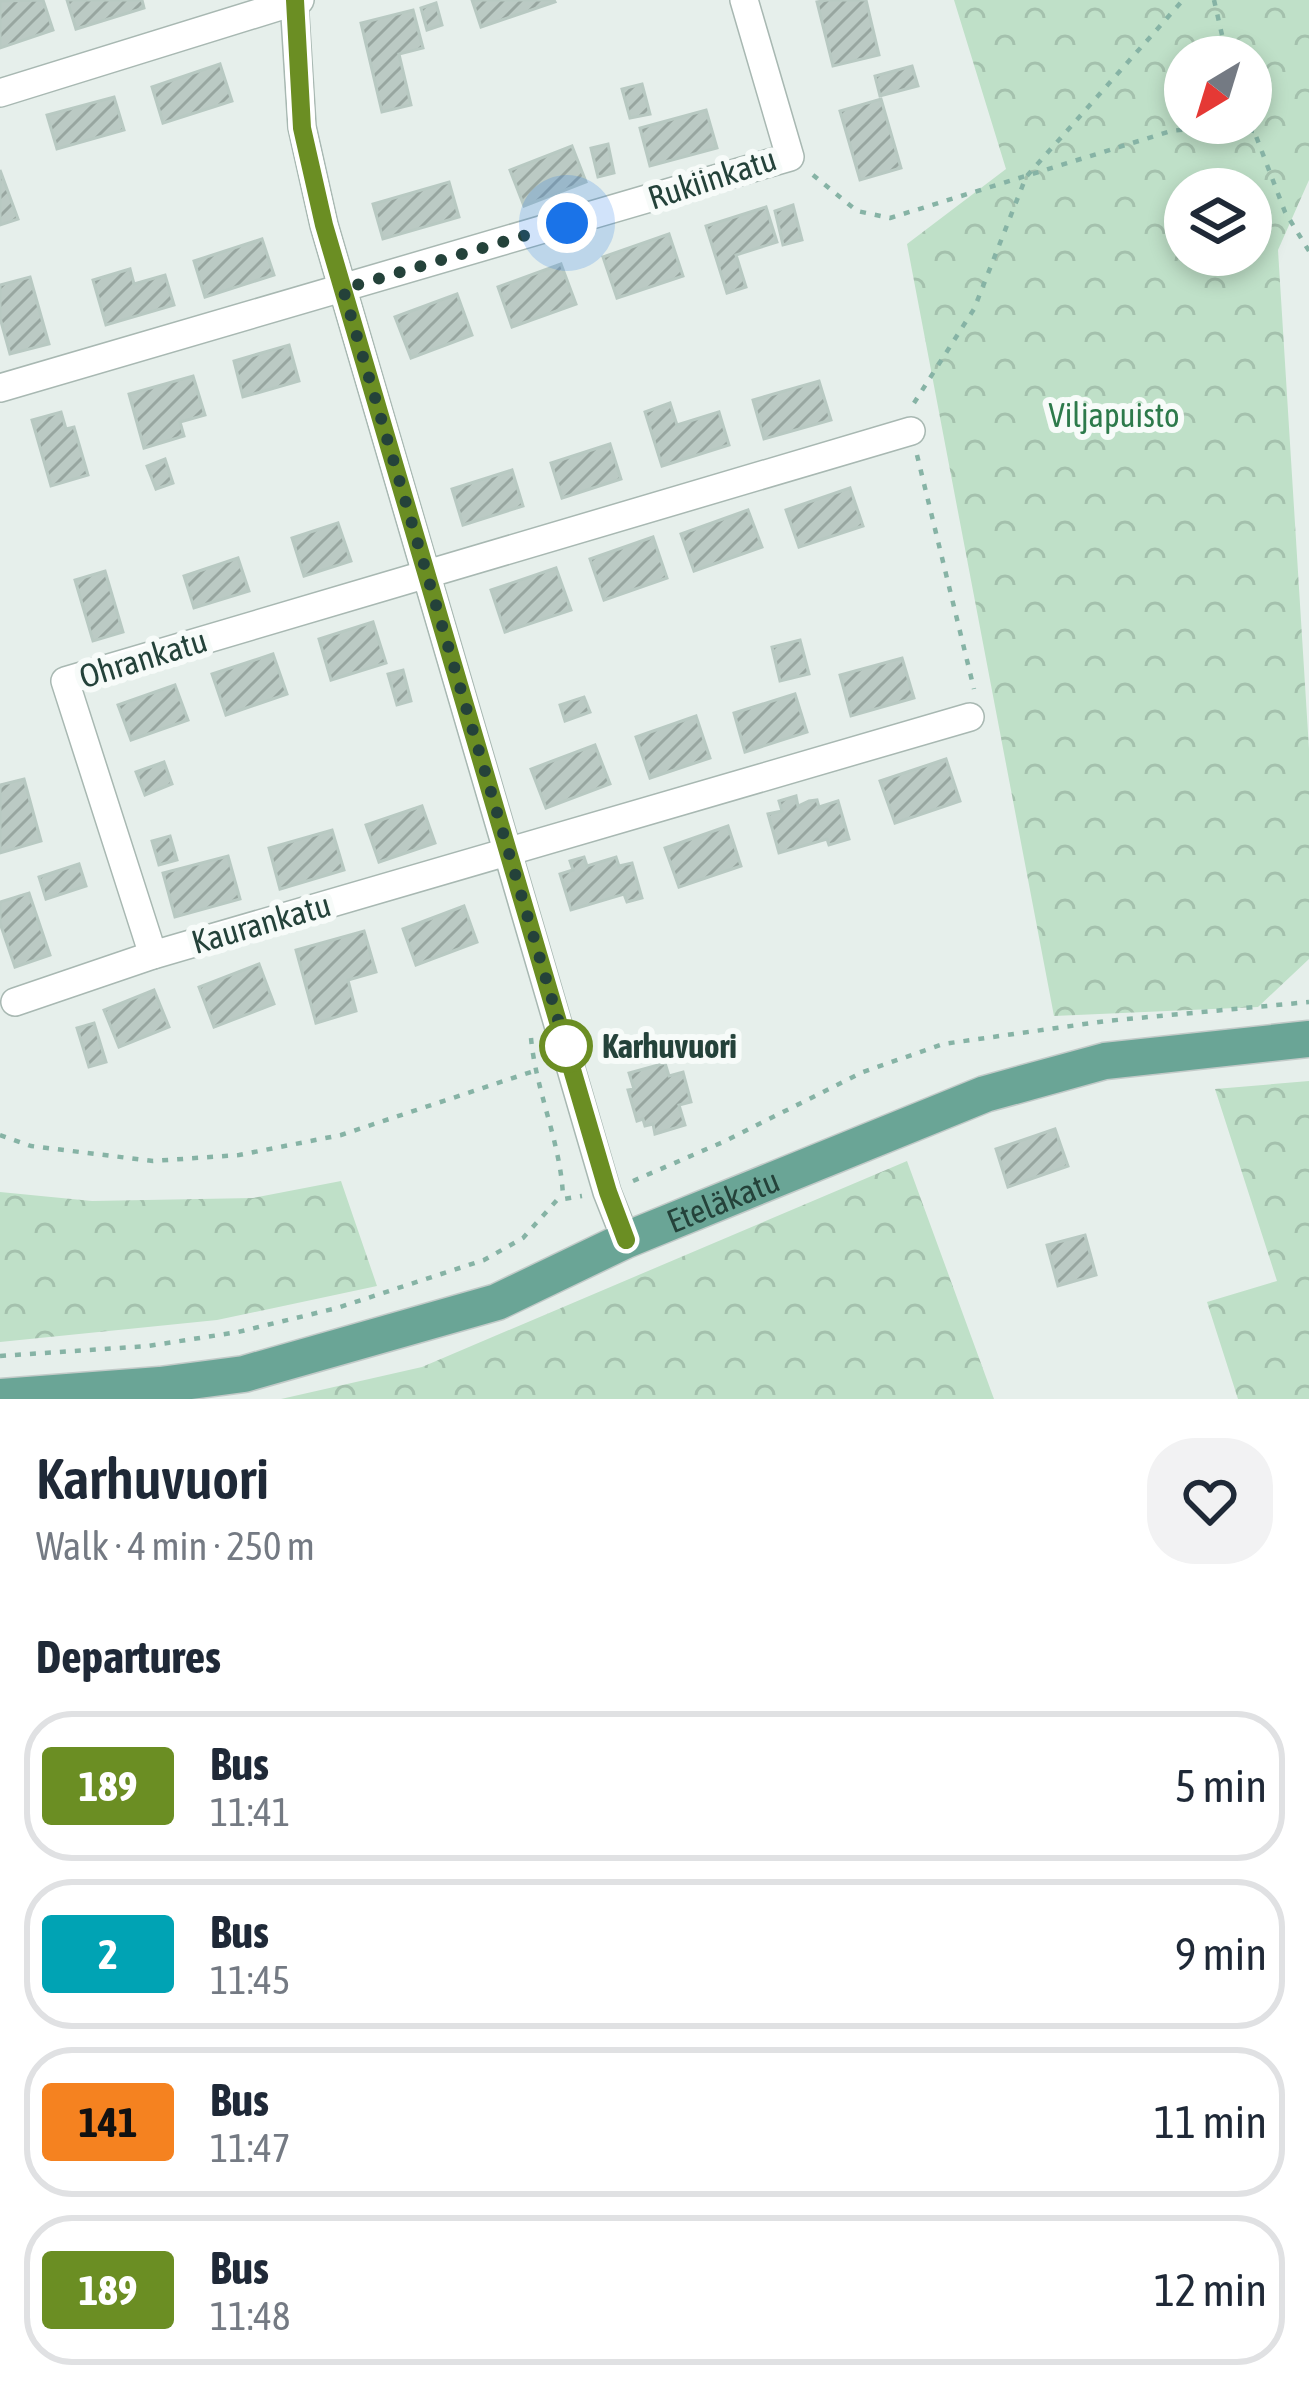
<!DOCTYPE html>
<html lang="en">
<head>
<meta charset="utf-8">
<style>
	body { margin:0; font-family:"Asap Condensed",sans-serif; background:#f2f2f3; color:#1f2937; height:100vh; display:flex; flex-direction:column; font-size:45px; white-space:nowrap }
	* { box-sizing:border-box; margin:0 }
	p { font-size:39px; color:#747a83 }
	.icon { flex:none; width:66px; height:66px; fill:none; stroke:currentColor; stroke-width:2; stroke-linecap:round; stroke-linejoin:round }
	.map { position:relative; height:1399px; overflow:hidden }
	.sheet { display:flex; flex-direction:column; background:#fff; flex:1 }
	.sheet>* { flex:none }
	.badge { padding:0 24px; border-radius:9px; font-size:42px; line-height:78px }
	.needle { width:78px; rotate:218deg }
	.tools { position:absolute; left:1164px; top:36px; display:grid; gap:24px }
	.tools a { display:grid; place-items:center; width:108px; height:108px; border-radius:50%; background:#fff; box-shadow:0 6px 18px #0003; font-size:60px }
	.you { position:absolute; width:60px; height:60px; margin:-30px; border:9px solid #fff; border-radius:50%; background:#1a73e8; box-shadow:0 0 0 18px #1a73e833 }
	.map>.badge { position:absolute; translate:-50% -50%; box-shadow:0 0 0 6px #fff }
	h2 { padding:0 36px; font-size:45px; line-height:108px }
	.round { display:grid; place-items:center; flex:none; width:126px; height:126px; border-radius:48px; background:#f2f2f3 }
	.summary { display:flex; align-items:center; justify-content:space-between; height:204px; padding:0 36px }
	h1 { font-size:57px; font-weight:600; line-height:90px }
	ul { padding:0; list-style:none }
	li { display:flex; align-items:center; gap:36px; height:150px; margin:0 24px 18px; padding:0 12px; border:6px solid #e0e1e3; border-radius:48px }
	li div { flex:1 }
	li b { display:block; font-size:45px }
	li em { font-style:normal }
	li .badge { min-width:132px; font-weight:700; text-align:center }
	.map>svg:first-child { display:block }
	.forest { fill:url(#forest-crowns); fill-rule:evenodd }
	.building { fill:url(#building-hatch); stroke:#b8c9c2; stroke-width:3 }
	.lines { fill:none; stroke-linecap:round; stroke-linejoin:round }
	.minor-casing { stroke:#a8b8b2; stroke-width:30 }
	.major-casing { stroke:#c2cac8; stroke-width:39 }
	.path { stroke:#86b3a5; stroke-width:4.5; stroke-dasharray:6 9; stroke-linecap:butt }
	.minor { stroke:#fff; stroke-width:27 }
	.major { stroke:#6aa596; stroke-width:36 }
	.line-casing { stroke:#fff; stroke-width:27 }
	.line { stroke:#6b8e23; stroke-width:18 }
	.walk { stroke:#24423a; stroke-width:12; stroke-dasharray:0 21.6 }
	.stop-dot { fill:#fff; stroke:#6b8e23; stroke-width:6 }
	.labels { text-anchor:middle; dominant-baseline:central; stroke-width:12; stroke-linejoin:round; paint-order:stroke }
	.street-label { font-size:33px; fill:#24423a; stroke:#f7fbf9 }
	.park-label { font-size:33px; fill:#2d7a4b; stroke:#f7fbf9 }
	.stop-label { font-size:33px; font-weight:bold; fill:#24423a; stroke:#f7fbf9; text-anchor:start }
</style>
</head>
<body>
<div class="map">
<svg width="1309" height="1399" viewBox="0 0 1309 1399">
	<defs>
		<pattern id="forest-crowns" width="20" height="18" patternUnits="userSpaceOnUse" patternTransform="scale(3)"><rect width="20" height="18" fill="#bfe0c8"/><path d="M2 6a3 3 0 1 1 6 0M12 15a3 3 0 1 1 6 0" fill="none" stroke="#a4c1ad"/></pattern>
		<pattern id="building-hatch" width="6" height="6" patternUnits="userSpaceOnUse" patternTransform="scale(3)"><rect width="6" height="6" fill="#bbcac4"/><path d="M-1 1l2-2M0 6l6-6M5 7l2-2" fill="none" stroke="#98a6a0"/></pattern>
	</defs>
	<rect width="100%" height="100%" fill="#e6efeb"/>
	<g class="forest">
		<path d="M954 0H1309V180L1278 250 1309 749V959L1258 1007 1054 1016 907 244 1006 169ZM1251 57V123H1185V57ZM1251 189V255H1185V189Z"/>
		<polygon points="1309,1081 1309,1399 1238,1399 1207,1302 1277,1281 1215,1089"/>
		<polygon points="907,1161 994,1399 281,1399 422,1367"/>
		<polygon points="341,1181 377,1286 217,1320 0,1342 0,1192 92,1201 253,1198"/>
	</g>
	<g class="building">
		<polygon points="43,0 53,30 0,48 0,1"/>
		<polygon points="67,0 142,0 144,8 76,29"/>
		<polygon points="472,0 554,0 555,2 481,27"/>
		<polygon points="827,0 866,0 879,55 833,66 817,2"/>
		<polygon points="436,3 442,25 427,30 421,8"/>
		<polygon points="413,10 423,48 399,54 411,105 382,112 361,23"/>
		<polygon points="220,64 232,101 163,123 152,87"/>
		<polygon points="912,66 918,86 880,96 875,76"/>
		<polygon points="642,84 650,114 630,118 622,89"/>
		<polygon points="114,97 124,130 57,149 47,115"/>
		<polygon points="881,99 901,168 860,180 840,111"/>
		<polygon points="706,110 717,148 650,166 640,128"/>
		<polygon points="608,144 614,173 598,177 591,148"/>
		<polygon points="572,146 586,182 524,206 510,170"/>
		<polygon points="0,170 18,219 0,225"/>
		<polygon points="449,182 459,217 383,239 373,204"/>
		<polygon points="793,205 802,240 783,245 775,211"/>
		<polygon points="766,207 777,242 736,255 746,287 727,293 706,226"/>
		<polygon points="669,234 683,276 617,298 603,257"/>
		<polygon points="262,239 274,275 205,297 194,261"/>
		<polygon points="561,264 576,304 512,327 498,287"/>
		<polygon points="130,269 134,284 165,275 174,305 106,325 93,280"/>
		<polygon points="30,277 49,344 10,354 0,318 0,285"/>
		<polygon points="457,294 472,335 411,358 395,317"/>
		<polygon points="289,345 299,381 243,397 234,361"/>
		<polygon points="193,376 205,415 180,422 184,436 144,448 129,394"/>
		<polygon points="819,381 831,420 764,439 753,400"/>
		<polygon points="670,403 677,425 719,412 729,445 662,466 645,412"/>
		<polygon points="61,412 66,429 74,427 88,475 51,486 32,420"/>
		<polygon points="610,444 621,479 562,498 551,463"/>
		<polygon points="165,459 173,483 156,489 147,466"/>
		<polygon points="512,470 523,506 463,525 452,489"/>
		<polygon points="850,488 863,526 799,547 786,510"/>
		<polygon points="748,510 762,547 694,571 681,534"/>
		<polygon points="338,523 351,561 304,576 292,538"/>
		<polygon points="653,537 667,578 604,600 590,559"/>
		<polygon points="238,558 249,591 194,608 184,576"/>
		<polygon points="556,568 571,610 505,632 491,590"/>
		<polygon points="105,571 123,632 93,641 75,580"/>
		<polygon points="373,622 386,663 331,680 319,639"/>
		<polygon points="800,640 809,674 780,681 772,647"/>
		<polygon points="273,654 287,694 226,715 212,674"/>
		<polygon points="902,658 914,698 851,716 840,675"/>
		<polygon points="403,670 411,701 397,705 388,674"/>
		<polygon points="175,685 188,720 131,740 118,705"/>
		<polygon points="795,694 807,732 745,752 734,713"/>
		<polygon points="584,697 590,712 565,721 560,705"/>
		<polygon points="696,716 710,758 650,778 636,737"/>
		<polygon points="595,745 610,784 546,808 531,769"/>
		<polygon points="946,759 960,801 895,823 880,781"/>
		<polygon points="164,762 172,784 145,795 136,772"/>
		<polygon points="24,779 41,841 0,853 0,785"/>
		<polygon points="796,796 798,806 809,801 817,800 819,807 838,801 849,839 829,845 827,839 779,853 768,814 782,811 779,801"/>
		<polygon points="422,806 435,843 379,862 366,825"/>
		<polygon points="728,826 741,866 679,887 665,848"/>
		<polygon points="332,830 344,870 280,889 269,848"/>
		<polygon points="170,836 177,860 159,865 152,841"/>
		<polygon points="228,856 240,899 175,917 163,873"/>
		<polygon points="584,857 587,866 616,857 619,866 632,863 642,898 627,902 624,894 571,910 560,874 573,870 570,861"/>
		<polygon points="79,864 86,886 46,899 39,877"/>
		<polygon points="29,893 50,955 15,967 0,923 0,902"/>
		<polygon points="464,906 477,942 416,965 403,929"/>
		<polygon points="364,931 376,972 348,980 356,1011 316,1023 296,950"/>
		<polygon points="259,964 274,1004 214,1027 199,987"/>
		<polygon points="154,990 169,1027 119,1047 104,1010"/>
		<polygon points="94,1023 106,1062 89,1067 77,1028"/>
		<polygon points="665,1063 669,1076 683,1072 691,1102 679,1105 685,1125 655,1134 653,1124 645,1126 643,1119 637,1121 628,1090 634,1089 629,1073"/>
		<polygon points="1055,1129 1068,1166 1008,1187 996,1149"/>
		<polygon points="1085,1235 1096,1275 1058,1286 1047,1245"/>
	</g>
	<g class="lines">
		<defs>
			<g id="minor">
				<polyline points="294,0 302,127 324,225 607,1192 626,1240"/>
				<polyline points="0,93 300,0"/>
				<polyline points="0,388 790,157 744,0"/>
				<polyline points="153,955 65,681 911,431"/>
				<polyline points="15,1002 153,955 970,717"/>
			</g>
			<g id="major">
				<path id="s1" d="M0 1397 160 1385 244 1374 497 1302 626 1240 985 1094 1105 1061 1309 1039"/>
			</g>
		</defs>
		<use href="#minor" class="minor-casing"/>
		<use href="#major" class="major-casing"/>
		<g class="path">
			<polyline points="1214,0 1227,57"/>
			<polyline points="1251,123 1285,212 1309,251"/>
			<polyline points="813,175 857,211 890,218 1171,131 1213,126 1254,131"/>
			<polyline points="914,403 974,309 1026,177 1183,0"/>
			<polyline points="917,455 974,689"/>
			<path d="M531 1038C536 1092 561 1143 563 1197"/>
			<polyline points="0,1135 31,1146 153,1161 239,1155 341,1135 534,1071"/>
			<polyline points="633,1181 723,1142 863,1072 943,1044 1106,1021 1309,1002"/>
			<polyline points="0,1356 148,1346 238,1332 337,1308 484,1260 523,1238 557,1200 582,1196"/>
		</g>
		<use href="#minor" class="minor"/>
		<use href="#major" class="major"/>
	</g>
	<g class="lines">
		<defs>
			<polyline id="line" points="295,0 302,128 324,225 608,1192 626,1240"/>
		</defs>
		<use href="#line" class="line-casing"/>
		<use href="#line" class="line"/>
		<polyline class="walk" points="566,1046 571,1064 343,289 567,223"/>
	</g>
	<circle class="stop-dot" cx="566" cy="1046" r="24"/>
	<g class="labels">
		<g class="street-label">
			<text transform="translate(712 178) rotate(-18)">Rukiinkatu</text>
			<text transform="translate(143 658) rotate(-17)">Ohrankatu</text>
			<text transform="translate(261 923) rotate(-16)">Kaurankatu</text>
			<text stroke="none"><textPath href="#s1" startOffset="756">Eteläkatu</textPath></text>
		</g>
		<g class="park-label">
			<text x="1114" y="415">Viljapuisto</text>
		</g>
		<g class="stop-label">
			<text x="602" y="1046">Karhuvuori</text>
		</g>
	</g>
</svg>
<div class="tools">
<a><svg class="needle" viewBox="-14 -14 28 28"><path d="M0-13l5 13h-10z" fill="#e53935"/><path d="M0 13l5-13h-10z" fill="#747a83"/></svg></a>
<a><svg class="icon" aria-label="layers" viewBox="0 0 24 24"><path d="M12 4l9 5-9 5-9-5zM3 14l9 5 9-5"/></svg></a>
</div>
<div class="you" style="left:567px;top:223px"></div>
</div>
<section class="sheet">
<div class="summary"><div><h1>Karhuvuori</h1><p>Walk · 4 min · 250 m</p></div><a class="round"><svg class="icon" aria-label="heart" viewBox="0 0 24 24"><path d="M12 20l-8-8c-3-5 5-10 8-4 3-6 11-1 8 4z"/></svg></a></div>
<h2>Departures</h2>
<ul>
<li><span class="badge" style="background:#6b8e23;color:#fff">189</span><div><b>Bus</b><p>11:41</p></div><em>5 min</em></li>
<li><span class="badge" style="background:#00a3b4;color:#fff">2</span><div><b>Bus</b><p>11:45</p></div><em>9 min</em></li>
<li><span class="badge" style="background:#f58220;color:#111">141</span><div><b>Bus</b><p>11:47</p></div><em>11 min</em></li>
<li><span class="badge" style="background:#6b8e23;color:#fff">189</span><div><b>Bus</b><p>11:48</p></div><em>12 min</em></li>
</ul>
</section>
</body>
</html>
